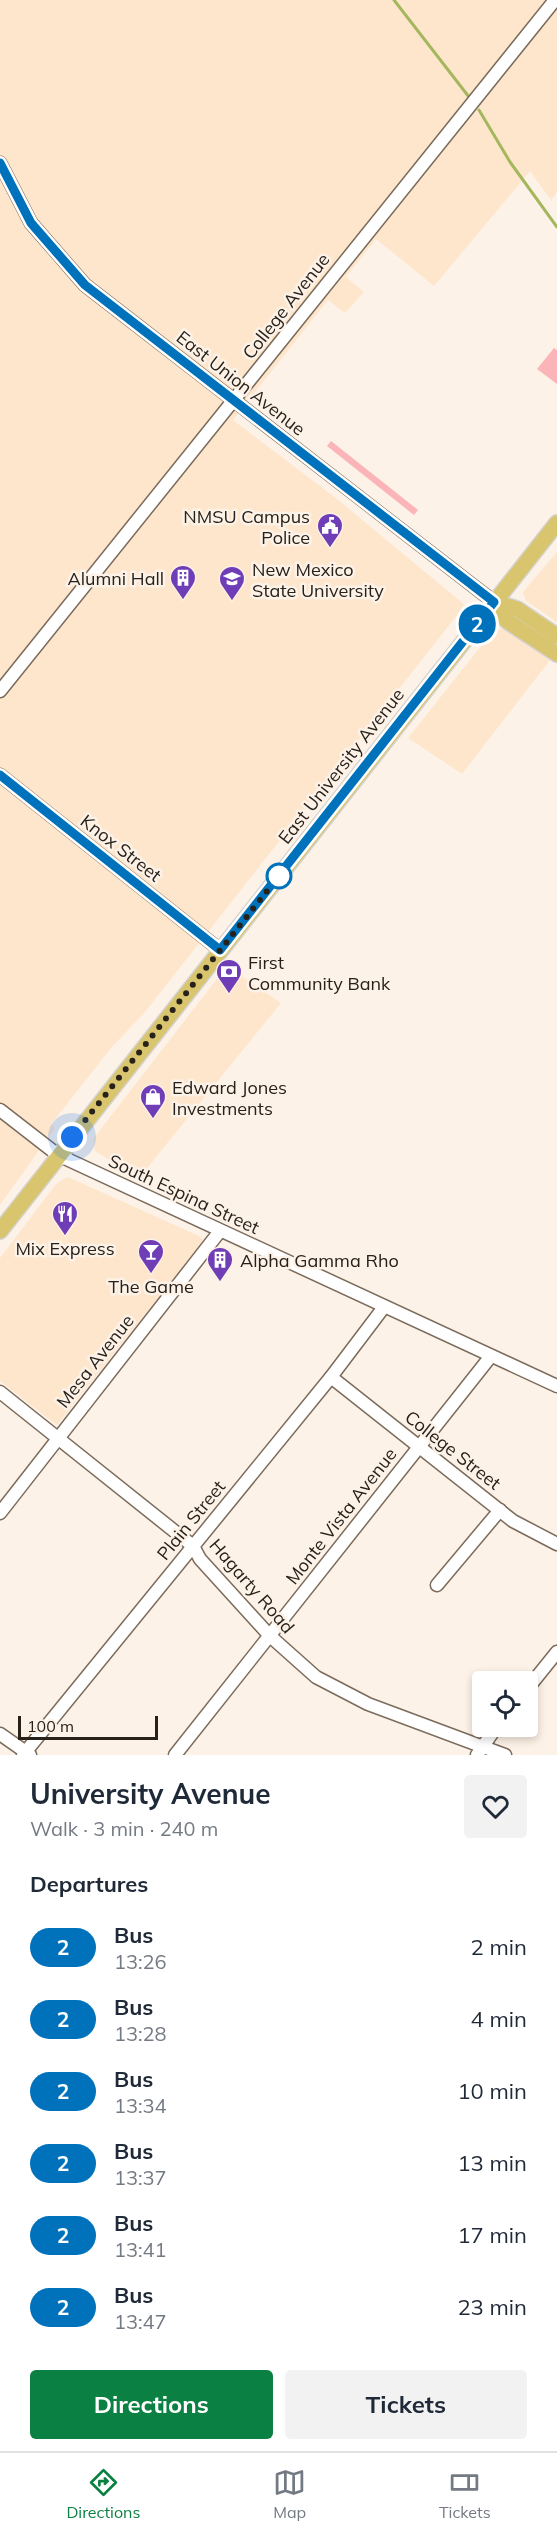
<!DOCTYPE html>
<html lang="en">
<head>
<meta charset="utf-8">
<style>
	body { margin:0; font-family:Mulish,sans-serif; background:#f2f2f3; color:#1f2937; height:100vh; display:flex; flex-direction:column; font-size:22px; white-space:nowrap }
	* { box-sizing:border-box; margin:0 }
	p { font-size:20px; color:#747a83 }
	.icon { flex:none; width:33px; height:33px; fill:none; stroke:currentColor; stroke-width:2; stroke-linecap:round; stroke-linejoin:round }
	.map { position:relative; height:1755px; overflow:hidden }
	.drawer { display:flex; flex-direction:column; background:#fff; flex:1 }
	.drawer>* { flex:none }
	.badge { padding:0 12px; border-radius:20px; font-size:21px; line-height:39px }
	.controls { position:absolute; left:472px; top:1671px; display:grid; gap:12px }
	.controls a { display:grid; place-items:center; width:66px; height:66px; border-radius:6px; background:#fff; box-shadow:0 3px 9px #0003; font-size:30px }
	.scale { position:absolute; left:18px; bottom:15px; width:140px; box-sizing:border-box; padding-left:6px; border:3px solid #27211a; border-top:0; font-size:16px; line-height:21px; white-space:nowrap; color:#27211a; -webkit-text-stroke:4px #fdf2e7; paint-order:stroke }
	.you { position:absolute; width:30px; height:30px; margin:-15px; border:4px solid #fff; border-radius:50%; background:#1a73e8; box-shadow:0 0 0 9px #1a73e833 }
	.map>.badge { position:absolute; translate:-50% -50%; box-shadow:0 0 0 3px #fff }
	h2 { padding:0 30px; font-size:22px; line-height:54px }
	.round { display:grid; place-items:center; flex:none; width:63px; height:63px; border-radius:6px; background:#f2f2f3 }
	.headline { display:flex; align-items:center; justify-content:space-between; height:102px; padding:0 30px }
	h1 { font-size:28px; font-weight:700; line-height:45px }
	.primary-button { display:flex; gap:12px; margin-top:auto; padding:12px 30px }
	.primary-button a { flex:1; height:69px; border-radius:6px; background:#0b8043; color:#fff; font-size:24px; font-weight:700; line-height:69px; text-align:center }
	.primary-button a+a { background:#f2f2f3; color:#1f2937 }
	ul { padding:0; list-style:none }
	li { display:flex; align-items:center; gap:18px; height:72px; padding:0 30px }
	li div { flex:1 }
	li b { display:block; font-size:22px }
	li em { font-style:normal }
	li .badge { min-width:66px; font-weight:700; text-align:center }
	.tab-bar { display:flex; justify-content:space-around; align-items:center; height:84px; border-top:2px solid #e0e1e3; background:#fff; font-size:16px; color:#747a83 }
	.tab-bar a { display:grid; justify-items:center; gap:3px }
	.tab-bar .current { color:#0b8043 }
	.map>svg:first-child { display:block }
	.built { fill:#fee6cd }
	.green { fill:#fbb4b8 }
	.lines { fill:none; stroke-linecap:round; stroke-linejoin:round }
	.stream { stroke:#a4b75c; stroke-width:3 }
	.minor-casing { stroke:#7b6b5b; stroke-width:15 }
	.major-casing { stroke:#d4d3d1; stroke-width:18 }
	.minor { stroke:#fff; stroke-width:12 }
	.major { stroke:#d9c56e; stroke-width:15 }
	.line-casing { stroke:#fff; stroke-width:14 }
	.line { stroke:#0072bc; stroke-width:9 }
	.walk { stroke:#27211a; stroke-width:6; stroke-dasharray:0 10.8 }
	.stop-dot { fill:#fff; stroke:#0072bc; stroke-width:3 }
	.labels { text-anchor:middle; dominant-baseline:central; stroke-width:5; stroke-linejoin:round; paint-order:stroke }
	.street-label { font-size:18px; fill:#27211a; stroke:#fdf2e7 }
	.poi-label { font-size:18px; fill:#27211a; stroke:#fdf2e7; text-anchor:start }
</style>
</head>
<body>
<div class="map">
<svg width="557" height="1755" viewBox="0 0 557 1755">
	<rect width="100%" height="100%" fill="#fdf2e7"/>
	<g class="built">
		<polygon points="0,0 557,0 557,192 551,200 530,171 434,286 376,239 346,277 364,292 345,313 328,300 233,420 337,499 465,605 145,1012 112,1047 51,1124 55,1128 0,1205"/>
		<polygon points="557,552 557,622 526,601 523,592"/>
		<polygon points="504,628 550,660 462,774 408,738 493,631"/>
		<polygon points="227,966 281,1003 139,1178 95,1151 93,1139"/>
		<polygon points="68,1177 201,1237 203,1241 57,1425 0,1381 0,1258 57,1183"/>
	</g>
	<g class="green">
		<polygon points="554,348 557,350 557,384 537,369"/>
		<polygon points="331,441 418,510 414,515 327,446"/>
	</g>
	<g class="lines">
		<g class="stream">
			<polyline points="394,0 469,97"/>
			<polyline points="479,110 510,162 557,227"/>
		</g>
		<defs>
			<g id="minor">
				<polyline points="0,163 31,223 85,285 494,602"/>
				<polyline points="0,691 555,0"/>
				<polyline points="0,775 220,950"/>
				<polyline points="0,1110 58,1155 557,1386"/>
				<polyline points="331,1377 513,1521 557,1544"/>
				<polyline points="0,1392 193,1546 200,1559 270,1636 316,1677 368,1704 505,1755"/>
				<polyline points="0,1513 220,1231"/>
				<polyline points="437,1585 500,1510"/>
				<polyline points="528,1688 557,1652"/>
				<polyline points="0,1734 30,1755"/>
				<polyline points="23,1755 331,1377 384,1307"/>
				<polyline points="175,1755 491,1356"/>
				<polyline points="477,1755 497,1726"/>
			</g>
			<g id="major">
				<polyline points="494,602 507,621 557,654"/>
				<polyline points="494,602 517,609 557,636"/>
				<polyline points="0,1231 557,523"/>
			</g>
		</defs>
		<use href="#minor" class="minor-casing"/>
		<use href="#major" class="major-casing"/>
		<use href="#minor" class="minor"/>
		<use href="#major" class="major"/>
	</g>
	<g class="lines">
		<defs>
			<polyline id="line" points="0,163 31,223 85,285 494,602 220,950 0,775"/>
		</defs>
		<use href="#line" class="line-casing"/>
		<use href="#line" class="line"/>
		<polyline class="walk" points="72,1137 279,876"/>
	</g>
	<defs>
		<symbol id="civic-pin" viewBox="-11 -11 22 30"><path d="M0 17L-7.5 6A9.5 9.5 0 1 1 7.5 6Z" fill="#6f3eb6" stroke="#fdf2e7"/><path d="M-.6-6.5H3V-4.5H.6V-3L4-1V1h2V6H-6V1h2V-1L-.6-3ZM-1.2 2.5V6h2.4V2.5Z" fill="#fff"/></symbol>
		<symbol id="building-pin" viewBox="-11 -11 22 30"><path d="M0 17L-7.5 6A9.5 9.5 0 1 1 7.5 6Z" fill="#6f3eb6" stroke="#fdf2e7"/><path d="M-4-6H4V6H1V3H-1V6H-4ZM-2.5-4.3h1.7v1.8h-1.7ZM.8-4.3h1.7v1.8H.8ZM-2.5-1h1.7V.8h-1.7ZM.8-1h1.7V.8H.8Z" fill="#fff"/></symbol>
		<symbol id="university-pin" viewBox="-11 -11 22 30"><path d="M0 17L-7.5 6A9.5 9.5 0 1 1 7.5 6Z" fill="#6f3eb6" stroke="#fdf2e7"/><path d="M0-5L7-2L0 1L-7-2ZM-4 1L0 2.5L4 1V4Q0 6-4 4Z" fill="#fff"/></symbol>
		<symbol id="bank-pin" viewBox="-11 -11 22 30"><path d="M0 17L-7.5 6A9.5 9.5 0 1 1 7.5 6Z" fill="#6f3eb6" stroke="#fdf2e7"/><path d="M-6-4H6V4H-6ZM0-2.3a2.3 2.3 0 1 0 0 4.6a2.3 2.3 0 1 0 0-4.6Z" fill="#fff"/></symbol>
		<symbol id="shop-pin" viewBox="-11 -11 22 30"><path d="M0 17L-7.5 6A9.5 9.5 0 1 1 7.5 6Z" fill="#6f3eb6" stroke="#fdf2e7"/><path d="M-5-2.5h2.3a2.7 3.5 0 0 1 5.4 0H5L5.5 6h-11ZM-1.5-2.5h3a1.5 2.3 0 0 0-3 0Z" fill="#fff"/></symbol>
		<symbol id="restaurant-pin" viewBox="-11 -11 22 30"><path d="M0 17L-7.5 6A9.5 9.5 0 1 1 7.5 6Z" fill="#6f3eb6" stroke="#fdf2e7"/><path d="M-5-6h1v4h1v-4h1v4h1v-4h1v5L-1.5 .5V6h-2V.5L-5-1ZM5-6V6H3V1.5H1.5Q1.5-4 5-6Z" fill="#fff"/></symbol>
		<symbol id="bar-pin" viewBox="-11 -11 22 30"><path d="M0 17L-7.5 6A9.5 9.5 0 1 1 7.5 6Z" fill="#6f3eb6" stroke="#fdf2e7"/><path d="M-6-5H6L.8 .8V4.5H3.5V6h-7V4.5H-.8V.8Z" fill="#fff"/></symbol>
	</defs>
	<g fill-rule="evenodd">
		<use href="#civic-pin" x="315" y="511" width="30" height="40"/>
		<use href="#building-pin" x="168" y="563" width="30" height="40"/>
		<use href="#university-pin" x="217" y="564" width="30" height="40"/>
		<use href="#bank-pin" x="214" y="957" width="30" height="40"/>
		<use href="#shop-pin" x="138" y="1082" width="30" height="40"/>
		<use href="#restaurant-pin" x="50" y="1199" width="30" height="40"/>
		<use href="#bar-pin" x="136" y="1237" width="30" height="40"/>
		<use href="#building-pin" x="205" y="1245" width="30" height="40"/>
	</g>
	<circle class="stop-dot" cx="279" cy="876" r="12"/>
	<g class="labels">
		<g class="street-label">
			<text transform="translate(286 306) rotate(-52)">College Avenue</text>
			<text transform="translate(241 383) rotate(38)">East Union Avenue</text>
			<text transform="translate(341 766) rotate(-52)">East University Avenue</text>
			<text transform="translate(121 848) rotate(38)">Knox Street</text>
			<text transform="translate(184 1194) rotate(25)">South Espina Street</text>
			<text transform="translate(95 1361) rotate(-52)">Mesa Avenue</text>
			<text transform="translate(453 1450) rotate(38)">College Street</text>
			<text transform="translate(341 1516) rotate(-52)">Monte Vista Avenue</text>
			<text transform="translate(191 1520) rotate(-51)">Plain Street</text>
			<text transform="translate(252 1586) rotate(49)">Hagarty Road</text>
		</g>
		<g class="poi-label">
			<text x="310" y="516" text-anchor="end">NMSU Campus<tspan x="310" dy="21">Police</tspan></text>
			<text x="252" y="569">New Mexico<tspan x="252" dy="21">State University</tspan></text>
			<text x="164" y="578" text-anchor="end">Alumni Hall</text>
			<text x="248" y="962">First<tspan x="248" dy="21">Community Bank</tspan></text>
			<text x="172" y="1087">Edward Jones<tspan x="172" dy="21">Investments</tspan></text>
			<text x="65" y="1248" text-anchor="middle">Mix Express</text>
			<text x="240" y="1260">Alpha Gamma Rho</text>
			<text x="151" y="1286" text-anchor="middle">The Game</text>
		</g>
	</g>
</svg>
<div class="controls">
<a><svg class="icon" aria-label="locate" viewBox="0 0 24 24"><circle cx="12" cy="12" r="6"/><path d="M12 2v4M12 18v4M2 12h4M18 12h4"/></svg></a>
</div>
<div class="scale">100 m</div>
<div class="you" style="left:72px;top:1137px"></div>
<b class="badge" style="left:477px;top:624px;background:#0072bc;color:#fff">2</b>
</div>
<section class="drawer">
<div class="headline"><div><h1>University Avenue</h1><p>Walk · 3 min · 240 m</p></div><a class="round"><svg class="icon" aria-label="heart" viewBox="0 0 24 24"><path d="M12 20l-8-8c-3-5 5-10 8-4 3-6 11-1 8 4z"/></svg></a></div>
<h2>Departures</h2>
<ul>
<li><span class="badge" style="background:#0072bc;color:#fff">2</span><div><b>Bus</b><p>13:26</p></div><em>2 min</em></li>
<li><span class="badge" style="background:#0072bc;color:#fff">2</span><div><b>Bus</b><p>13:28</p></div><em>4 min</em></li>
<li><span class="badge" style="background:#0072bc;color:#fff">2</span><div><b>Bus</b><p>13:34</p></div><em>10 min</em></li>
<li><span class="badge" style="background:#0072bc;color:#fff">2</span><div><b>Bus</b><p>13:37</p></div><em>13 min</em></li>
<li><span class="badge" style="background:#0072bc;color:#fff">2</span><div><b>Bus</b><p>13:41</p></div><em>17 min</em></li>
<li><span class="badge" style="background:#0072bc;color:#fff">2</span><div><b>Bus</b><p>13:47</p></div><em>23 min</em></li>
</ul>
<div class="primary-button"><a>Directions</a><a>Tickets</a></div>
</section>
<nav class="tab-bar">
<a class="current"><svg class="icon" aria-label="directions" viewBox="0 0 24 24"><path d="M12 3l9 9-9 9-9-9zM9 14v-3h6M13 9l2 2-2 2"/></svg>Directions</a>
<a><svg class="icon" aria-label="map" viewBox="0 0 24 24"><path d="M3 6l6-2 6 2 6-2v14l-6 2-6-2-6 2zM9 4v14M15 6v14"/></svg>Map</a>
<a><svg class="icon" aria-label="tickets" viewBox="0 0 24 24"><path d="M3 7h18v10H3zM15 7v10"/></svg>Tickets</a>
</nav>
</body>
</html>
